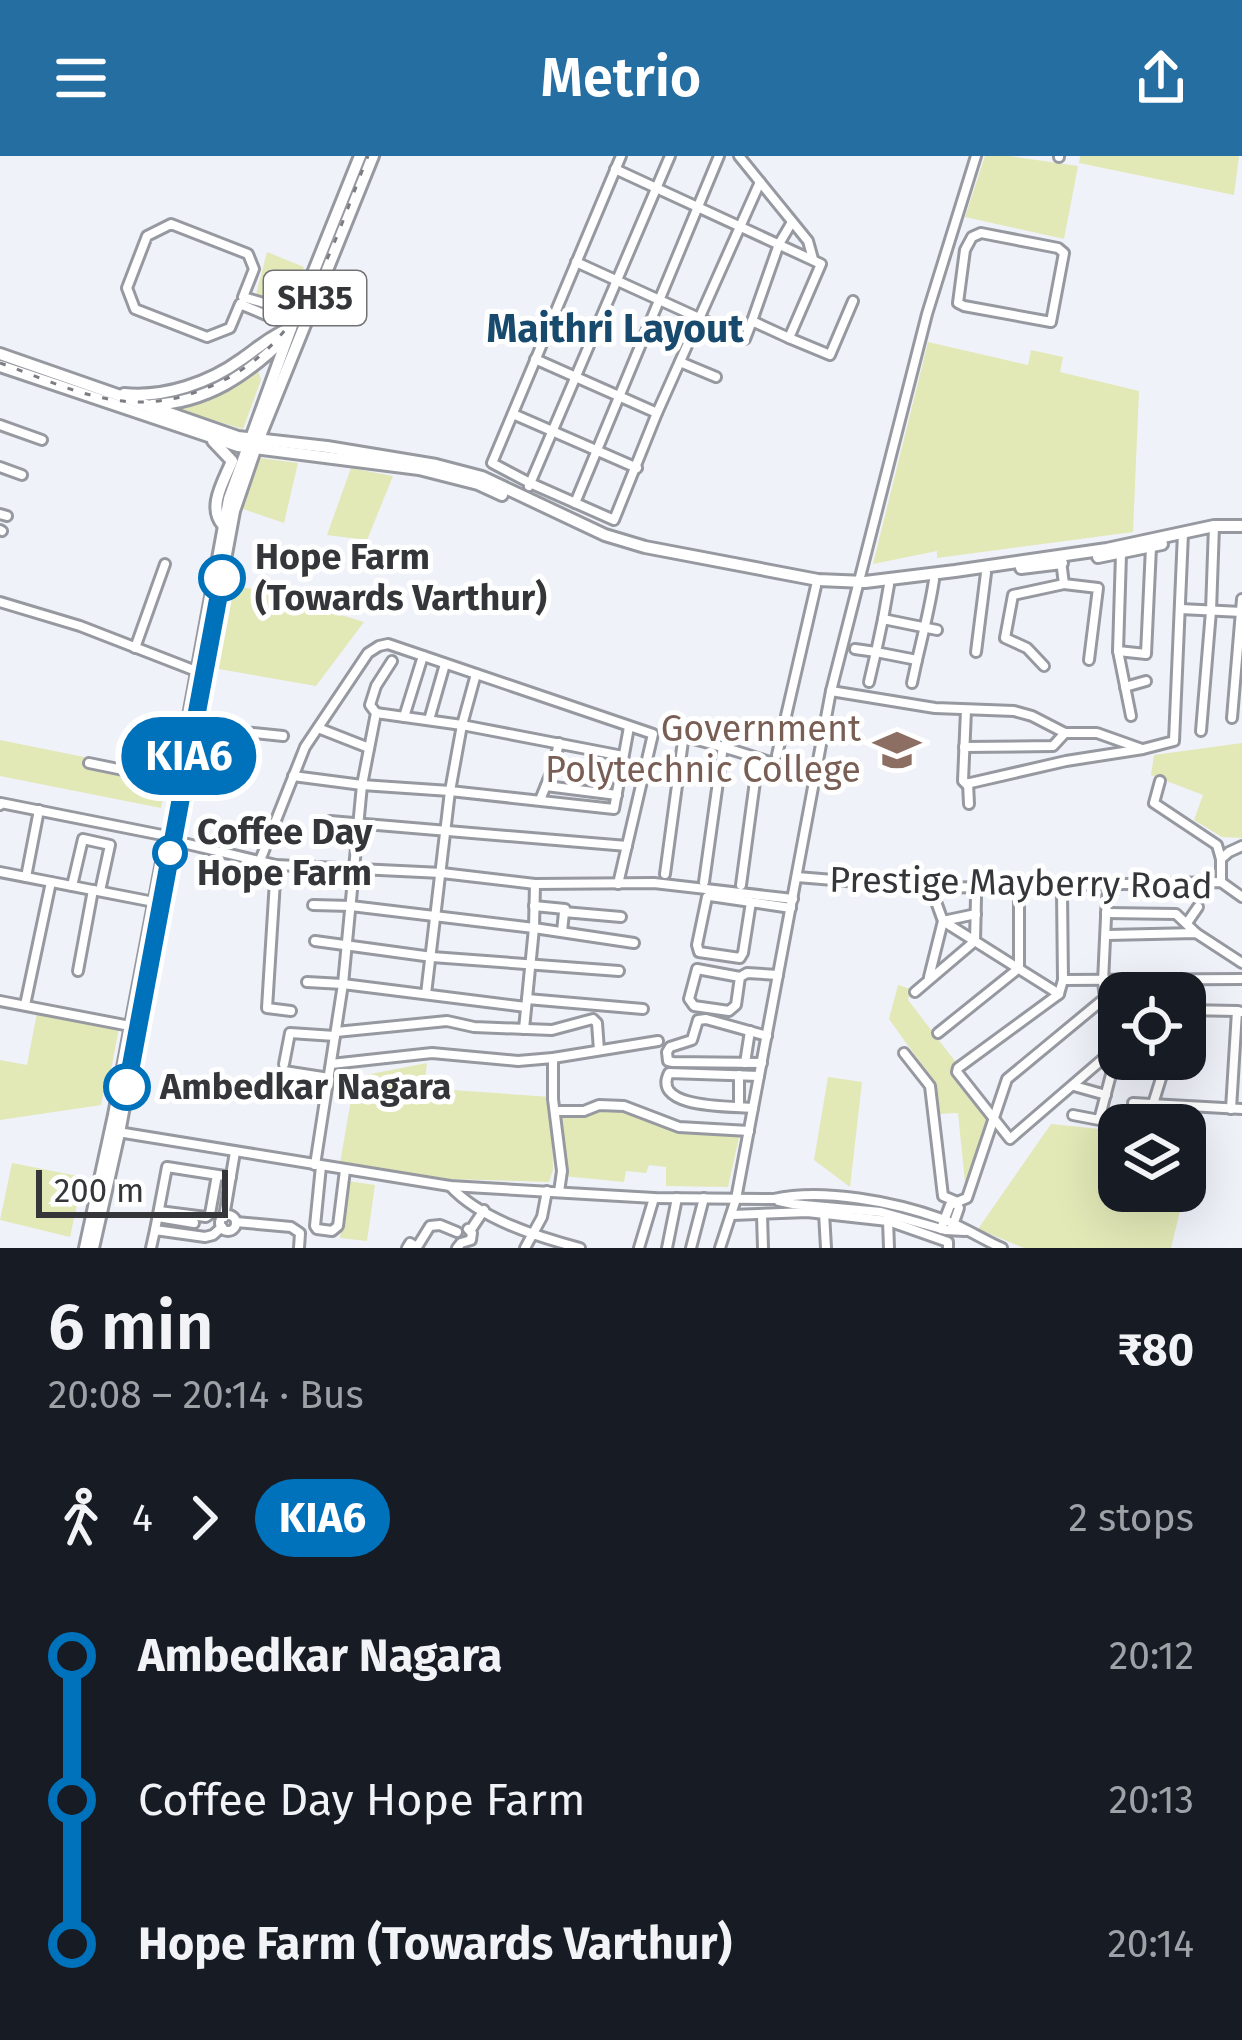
<!DOCTYPE html>
<html lang="en">
<head>
<meta charset="utf-8">
<style>
	body { margin:0; font-family:"Fira Sans",sans-serif; background:#242831; color:#f1f3f6; height:100vh; display:flex; flex-direction:column; font-size:45px; white-space:nowrap }
	* { box-sizing:border-box; margin:0 }
	p { font-size:39px; color:#9ea1a6 }
	.icon { flex:none; width:66px; height:66px; fill:none; stroke:currentColor; stroke-width:2; stroke-linecap:round; stroke-linejoin:round }
	.map { position:relative; height:1092px; overflow:hidden }
	.details { display:flex; flex-direction:column; background:#171b24; flex:1 }
	.details>* { flex:none }
	.badge { padding:0 24px; border-radius:39px; font-size:42px; line-height:78px }
	.tools { position:absolute; left:1098px; top:816px; display:grid; gap:24px }
	.tools a { display:grid; place-items:center; width:108px; height:108px; border-radius:24px; background:#171b24; box-shadow:0 12px 48px #0002; font-size:60px }
	.scale { position:absolute; left:36px; bottom:30px; width:192px; box-sizing:border-box; padding-left:12px; border:6px solid #353639; border-top:0; font-size:33px; line-height:42px; white-space:nowrap; color:#353639; -webkit-text-stroke:9px #fff; paint-order:stroke }
	.map>.badge { position:absolute; translate:-50% -50%; box-shadow:0 0 0 6px #fff }
	.legs { display:flex; align-items:center; gap:18px; height:132px; padding:0 48px; font-size:39px }
	.legs p { margin-inline-start:auto }
	.overview { display:flex; align-items:center; justify-content:space-between; height:204px; padding:0 48px }
	h1 { font-size:66px; font-weight:600; line-height:90px }
	ul { padding:0 48px; list-style:none }
	li { display:flex; align-items:center; gap:42px; height:144px; font-size:45px }
	li i { display:grid; place-items:center; width:18px; height:100%; margin:0 15px; background:currentColor }
	li i::after { content:''; width:30px; height:30px; margin:-15px; border:9px solid; border-radius:50%; background:#171b24 }
	li p { margin-inline-start:auto }
	li:first-child i { background:linear-gradient(#0000 50%,currentColor 0) }
	li:last-child i { background:linear-gradient(currentColor 50%,#0000 0) }
	header { display:flex; justify-content:space-between; align-items:center; height:156px; padding:0 48px; background:#246ea2; color:#fff; font-size:54px; font-weight:600 }
	.map>svg:first-child { display:block }
	.green { fill:#e2e8b6 }
	.lines { fill:none; stroke-linecap:round; stroke-linejoin:round }
	.minor-casing { stroke:#9799a1; stroke-width:14 }
	.major-casing { stroke:#9799a1; stroke-width:16 }
	.minor { stroke:#fff; stroke-width:8 }
	.major { stroke:#fff; stroke-width:10 }
	.rail { stroke:#7c7d82; stroke-width:3; stroke-dasharray:6 12; stroke-linecap:butt }
	.line-1-casing { stroke:#fff; stroke-width:27 }
	.line-1 { stroke:#0072bc; stroke-width:18 }
	.stop-1-dot { fill:#fff; stroke:#0072bc; stroke-width:6 }
	.labels { text-anchor:middle; dominant-baseline:central; stroke-width:10; stroke-linejoin:round; paint-order:stroke }
	.shield { fill:#fff; stroke:#727274; stroke-width:3 }
	.shield-label { font-size:33px; font-weight:bold; fill:#353639 }
	.stop-label { font-size:36px; font-weight:bold; fill:#353639; stroke:#fff; text-anchor:start }
	.education-label { font-size:36px; fill:#785e54; stroke:#fff; text-anchor:end }
	.street-label { font-size:36px; fill:#353639; stroke:#fff }
	.neighbourhood-label { font-size:39px; font-weight:bold; fill:#184a6e; stroke:#fff }
</style>
</head>
<body>
<header><svg class="icon" aria-label="menu" viewBox="0 0 24 24"><path d="M4 6h16M4 12h16M4 18h16"/></svg>Metrio<svg class="icon" aria-label="share" viewBox="0 0 24 24"><path d="M12 15V3M7 8l5-5 5 5M5 13v7h14v-7"/></svg></header>
<div class="map">
<svg width="1242" height="1092" viewBox="0 0 1242 1092">
	<rect width="100%" height="100%" fill="#f0f2fa"/>
	<g class="green">
		<polygon points="985,0 1010,0 1078,10 1064,83 965,61"/>
		<polygon points="1080,0 1239,0 1234,39 1079,7"/>
		<polygon points="267,96 304,111 287,149 277,151 255,143"/>
		<polygon points="928,186 1028,209 1031,194 1063,201 1060,216 1139,235 1133,376 937,402 937,395 873,408"/>
		<polygon points="258,214 261,224 243,273 173,252 222,236"/>
		<polygon points="260,302 298,307 284,367 243,353"/>
		<polygon points="351,312 393,320 367,384 327,379"/>
		<polygon points="228,429 260,434 364,466 316,530 213,512"/>
		<polygon points="0,584 168,618 161,652 0,620"/>
		<polygon points="1242,587 1242,682 1222,681 1194,664 1203,639 1151,619 1154,599"/>
		<polygon points="898,829 911,833 908,844 958,909 952,914 988,965 966,1036 958,957 938,958 935,927 889,863"/>
		<polygon points="37,857 119,872 109,924 106,924 101,949 0,964 0,904 27,909"/>
		<polygon points="427,907 424,932 551,941 553,1014 549,1026 446,1023 340,1007 355,921"/>
		<polygon points="828,921 862,926 850,1031 814,1004"/>
		<polygon points="619,952 692,977 740,977 728,1031 666,1030 666,1011 649,1009 646,1017 626,1015 624,1026 563,1020 562,959"/>
		<polygon points="1051,968 1119,975 1119,1035 1185,1035 1171,1092 1024,1092 978,1073"/>
		<polygon points="12,1007 83,1021 70,1081 0,1064"/>
		<polygon points="348,1025 375,1029 367,1085 340,1082"/>
	</g>
	<g class="lines">
		<defs>
			<g id="minor">
				<polyline points="621,0 492,307 530,327 614,364 657,257 760,26"/>
				<polyline points="739,0 808,85 813,103"/>
				<polyline points="1059,1 1059,0"/>
				<polyline points="615,13 821,108 789,182 830,199 853,145"/>
				<polygon points="981,77 1058,92 1064,97 1051,166 964,150 958,147 965,94 972,81"/>
				<polyline points="576,106 745,183 752,165 789,182"/>
				<polyline points="752,165 779,88 792,66"/>
				<polyline points="292,170 240,148 230,172 207,181 135,153 127,132 147,80 171,68 248,98 254,113 243,141 281,152 289,151 299,153"/>
				<polyline points="535,203 657,257"/>
				<polyline points="680,206 716,221"/>
				<polyline points="513,258 637,312"/>
				<polyline points="0,269 42,284"/>
				<polyline points="0,311 22,319"/>
				<polyline points="529,330 670,0"/>
				<polyline points="575,347 719,0"/>
				<polyline points="0,358 7,360"/>
				<polyline points="0,374 2,375"/>
				<polyline points="1121,398 1118,495 1131,560"/>
				<polyline points="1061,405 1064,428 1098,432 1089,504"/>
				<path d="M934 424C930 451 923 478 917 504L876 496 883 463 937 474"/>
				<polyline points="0,446 80,470 196,515"/>
				<polyline points="1180,453 1242,456"/>
				<polyline points="883,463 889,429"/>
				<polyline points="135,492 165,408"/>
				<polyline points="855,493 876,496 869,526"/>
				<polyline points="1118,495 1146,498 1151,391"/>
				<polyline points="976,496 986,417"/>
				<polyline points="1044,510 1027,492 1005,482 1013,439 1064,428"/>
				<polyline points="912,527 917,504"/>
				<polyline points="1125,531 1146,525"/>
				<polyline points="831,535 935,552 1014,555 1032,560 1065,577 1097,577 1142,593"/>
				<polyline points="966,554 963,625 966,628 1066,605 1143,593 1174,585 1183,377"/>
				<polyline points="376,557 462,569 623,600"/>
				<polyline points="404,561 423,500"/>
				<polyline points="1232,562 1242,443"/>
				<polyline points="429,564 445,508"/>
				<polyline points="195,571 283,580"/>
				<polyline points="318,572 369,592"/>
				<polyline points="1201,575 1211,455 1214,370"/>
				<polyline points="964,591 1053,590 1065,577"/>
				<polyline points="777,599 816,430"/>
				<polyline points="89,607 177,625"/>
				<polyline points="553,612 620,622"/>
				<polyline points="293,620 362,629 450,635 614,653 629,571"/>
				<polyline points="1160,625 1154,647 1217,689 1221,703 1221,726"/>
				<polyline points="968,627 969,648"/>
				<polyline points="546,630 617,639"/>
				<polyline points="540,644 553,612 559,587"/>
				<polyline points="0,649 1,647 167,680 179,686 276,709 442,717 535,728 654,727 793,743"/>
				<polyline points="330,665 627,690"/>
				<polyline points="1221,703 1229,696 1242,690"/>
				<polyline points="259,707 305,591 368,497 379,490 388,488 653,578 618,728"/>
				<polyline points="276,709 267,852 291,855"/>
				<polyline points="0,716 154,746"/>
				<path d="M665 718 683 585 689 582C732 592 773 608 815 620"/>
				<polyline points="26,721 39,654"/>
				<polyline points="797,721 931,732 1221,726 1242,741"/>
				<polyline points="704,726 723,590"/>
				<polyline points="741,729 758,603"/>
				<polyline points="72,730 83,683 110,689 100,735"/>
				<polyline points="931,732 943,765 1059,838"/>
				<polyline points="1062,737 1063,824 1059,838 958,912 957,916 1010,983 1119,889"/>
				<polyline points="751,746 743,797 740,802 699,796 697,789 707,741 710,740 791,752"/>
				<polyline points="313,749 351,750 534,772 634,787"/>
				<polyline points="534,750 565,753 564,756"/>
				<polyline points="1106,757 1176,758 1196,777"/>
				<polyline points="1187,767 1198,751"/>
				<polyline points="562,776 564,756 621,761"/>
				<polyline points="1107,779 1196,777 1242,807"/>
				<polyline points="315,785 432,801 619,815"/>
				<polyline points="78,815 93,734"/>
				<polyline points="740,821 736,849 729,855 694,850 689,843 697,813 740,821 747,817 778,819"/>
				<polyline points="929,821 943,765 976,758"/>
				<polyline points="1063,824 1242,823"/>
				<polyline points="307,826 343,828 526,851"/>
				<polyline points="915,836 975,785 976,741"/>
				<polyline points="426,838 450,635 462,569 476,518"/>
				<polyline points="527,843 643,853"/>
				<polyline points="0,845 130,870"/>
				<polyline points="25,849 51,726"/>
				<polyline points="1185,854 1237,855"/>
				<polyline points="524,873 534,772 535,728"/>
				<polyline points="336,876 447,865 474,871 552,874 593,863 597,867 599,894"/>
				<polyline points="938,877 1019,812 1019,736"/>
				<polyline points="904,897 930,930 943,1040 955,1045"/>
				<polyline points="553,902 553,943 562,1015 559,1036"/>
				<polyline points="745,907 750,875"/>
				<polyline points="762,907 673,906 668,905 667,896 670,891 692,884 698,864 706,863 767,880"/>
				<polyline points="284,908 290,877 335,880"/>
				<polyline points="331,908 432,897 518,905 553,902 658,885"/>
				<polyline points="284,915 329,922"/>
				<polyline points="739,919 739,951"/>
				<polyline points="1074,930 1106,939"/>
				<polyline points="1133,947 1242,953"/>
				<polyline points="1153,948 1167,903"/>
				<path d="M753 952C732 950 651 953 669 917L759 920"/>
				<polyline points="1231,953 1237,855 1242,856"/>
				<polyline points="557,955 584,955 599,949 624,950 679,971 749,975"/>
				<polyline points="1073,959 1099,964 1118,892"/>
				<path d="M118 976 450 1030 654 1042 774 1043C823 1032 895 1046 942 1063 962 1070 982 1083 1002 1092"/>
				<polyline points="315,1009 343,828 362,629 376,557 370,549 376,530 392,505"/>
				<polyline points="321,1010 315,1070 317,1073 332,1075 338,1070 345,1014"/>
				<path d="M450 1030C480 1063 538 1081 580 1092"/>
				<polyline points="779,1045 793,1048 881,1056 945,1074 965,1075"/>
				<polyline points="159,1055 206,1061 210,1058 217,1019"/>
				<polyline points="824,1057 826,1092"/>
				<polyline points="732,1059 807,1056 888,1065 948,1086 948,1092"/>
				<polyline points="762,1059 763,1092"/>
				<circle cx="228" cy="1067" r="8"/>
				<polyline points="158,1061 194,1067"/>
				<polyline points="224,1061 235,996"/>
				<polyline points="888,1064 889,1092"/>
				<polyline points="236,1066 291,1071 300,1077 299,1092"/>
				<polyline points="952,1072 959,1052 956,1046"/>
				<polyline points="941,1073 950,1049 967,1042 1007,923 1105,842 1103,826 1107,740"/>
				<polyline points="155,1074 167,1011 231,1021"/>
				<polyline points="470,1075 484,1054"/>
				<polyline points="151,1092 155,1074 205,1081 213,1079 222,1071"/>
				<polyline points="407,1092 410,1087 417,1091 430,1070 440,1069 457,1076"/>
				<polyline points="457,1092 461,1087 471,1084 472,1077 468,1073"/>
				<polyline points="525,1092 542,1061 547,1035"/>
				<polyline points="639,1092 654,1042"/>
				<polyline points="667,1092 677,1042"/>
				<polyline points="691,1092 704,1042"/>
				<polyline points="720,1092 736,1043 831,535 927,158 976,0"/>
			</g>
			<g id="major">
				<polyline points="0,198 238,281 327,291 436,309 482,321 605,379 645,391 818,424 865,426 955,415 1107,393 1214,370 1242,370"/>
				<polyline points="0,210 238,290 419,313 478,328 502,339"/>
				<path d="M124 238C165 242 209 227 242 203 259 191 271 180 291 172"/>
				<path d="M152 249C208 246 247 219 286 181"/>
				<path d="M213 285 232 305C224 325 207 351 223 369"/>
				<polyline points="1098,401 1162,388"/>
				<polyline points="1021,412 1062,407"/>
				<polyline points="175,636 229,343 291,172 360,0"/>
				<polyline points="85,1092 114,959 163,701"/>
				<polyline points="93,1092 119,977 234,355 258,285 373,0"/>
			</g>
		</defs>
		<use href="#minor" class="minor-casing"/>
		<use href="#major" class="major-casing"/>
		<use href="#minor" class="minor"/>
		<use href="#major" class="major"/>
		<path class="rail" d="M0 207C37 220 75 238 114 244 145 249 175 245 204 233 306 194 331 92 368 0"/>
	</g>
	<g class="lines">
		<defs>
			<polyline id="line-1" points="127,931 222,422"/>
		</defs>
		<use href="#line-1" class="line-1-casing"/>
		<use href="#line-1" class="line-1"/>
	</g>
	<defs>
		<symbol id="university-bare" viewBox="-9 -9 18 18"><path d="M0-5L7-2L0 1L-7-2ZM-4 1L0 2.5L4 1V4Q0 6-4 4Z" fill="#8d6e63" stroke="#fff" stroke-width="2.5" paint-order="stroke"/></symbol>
	</defs>
	<g fill-rule="evenodd">
		<use href="#university-bare" x="864" y="561" width="66" height="66"/>
	</g>
	<g class="stop-1-dot">
		<circle cx="222" cy="422" r="21"/>
		<circle cx="170" cy="697" r="15"/>
		<circle cx="127" cy="931" r="21"/>
	</g>
	<g class="labels">
		<rect class="shield" x="264" y="115" width="102" height="54" rx="9"/>
		<g class="shield-label">
			<text x="315" y="142">SH35</text>
		</g>
		<g class="stop-label">
			<text x="255" y="401">Hope Farm<tspan x="255" dy="41">(Towards Varthur)</tspan></text>
			<text x="197" y="676">Coffee Day<tspan x="197" dy="41">Hope Farm</tspan></text>
			<text x="160" y="931">Ambedkar Nagara</text>
		</g>
		<g class="education-label">
			<text x="861" y="573">Government<tspan x="861" dy="41">Polytechnic College</tspan></text>
		</g>
		<g class="street-label">
			<text transform="translate(1021 727) rotate(1)">Prestige Mayberry Road</text>
		</g>
		<g class="neighbourhood-label">
			<text x="615" y="173">Maithri Layout</text>
		</g>
	</g>
</svg>
<div class="tools">
<a><svg class="icon" aria-label="locate" viewBox="0 0 24 24"><circle cx="12" cy="12" r="6"/><path d="M12 2v4M12 18v4M2 12h4M18 12h4"/></svg></a>
<a><svg class="icon" aria-label="layers" viewBox="0 0 24 24"><path d="M12 4l9 5-9 5-9-5zM3 14l9 5 9-5"/></svg></a>
</div>
<div class="scale">200 m</div>
<b class="badge" style="left:189px;top:600px;background:#0072bc;color:#fff">KIA6</b>
</div>
<section class="details">
<div class="overview"><div><h1>6 min</h1><p>20:08 – 20:14 · Bus</p></div><b>₹80</b></div>
<div class="legs"><svg class="icon" aria-label="walk" viewBox="0 0 24 24"><circle cx="13" cy="4" r="2"/><path d="M13 8l-2 6 4 7M11 14l-3 7M7 12l3-4h3l4 4"/></svg>4<svg class="icon" aria-label="forward" viewBox="0 0 24 24"><path d="M9 5l7 7-7 7"/></svg><b class="badge" style="background:#0072bc;color:#fff">KIA6</b><p>2 stops</p></div>
<ul>
<li><i style="color:#0072bc"></i><b>Ambedkar Nagara</b><p>20:12</p></li>
<li><i style="color:#0072bc"></i><span>Coffee Day Hope Farm</span><p>20:13</p></li>
<li><i style="color:#0072bc"></i><b>Hope Farm (Towards Varthur)</b><p>20:14</p></li>
</ul>
</section>
</body>
</html>
